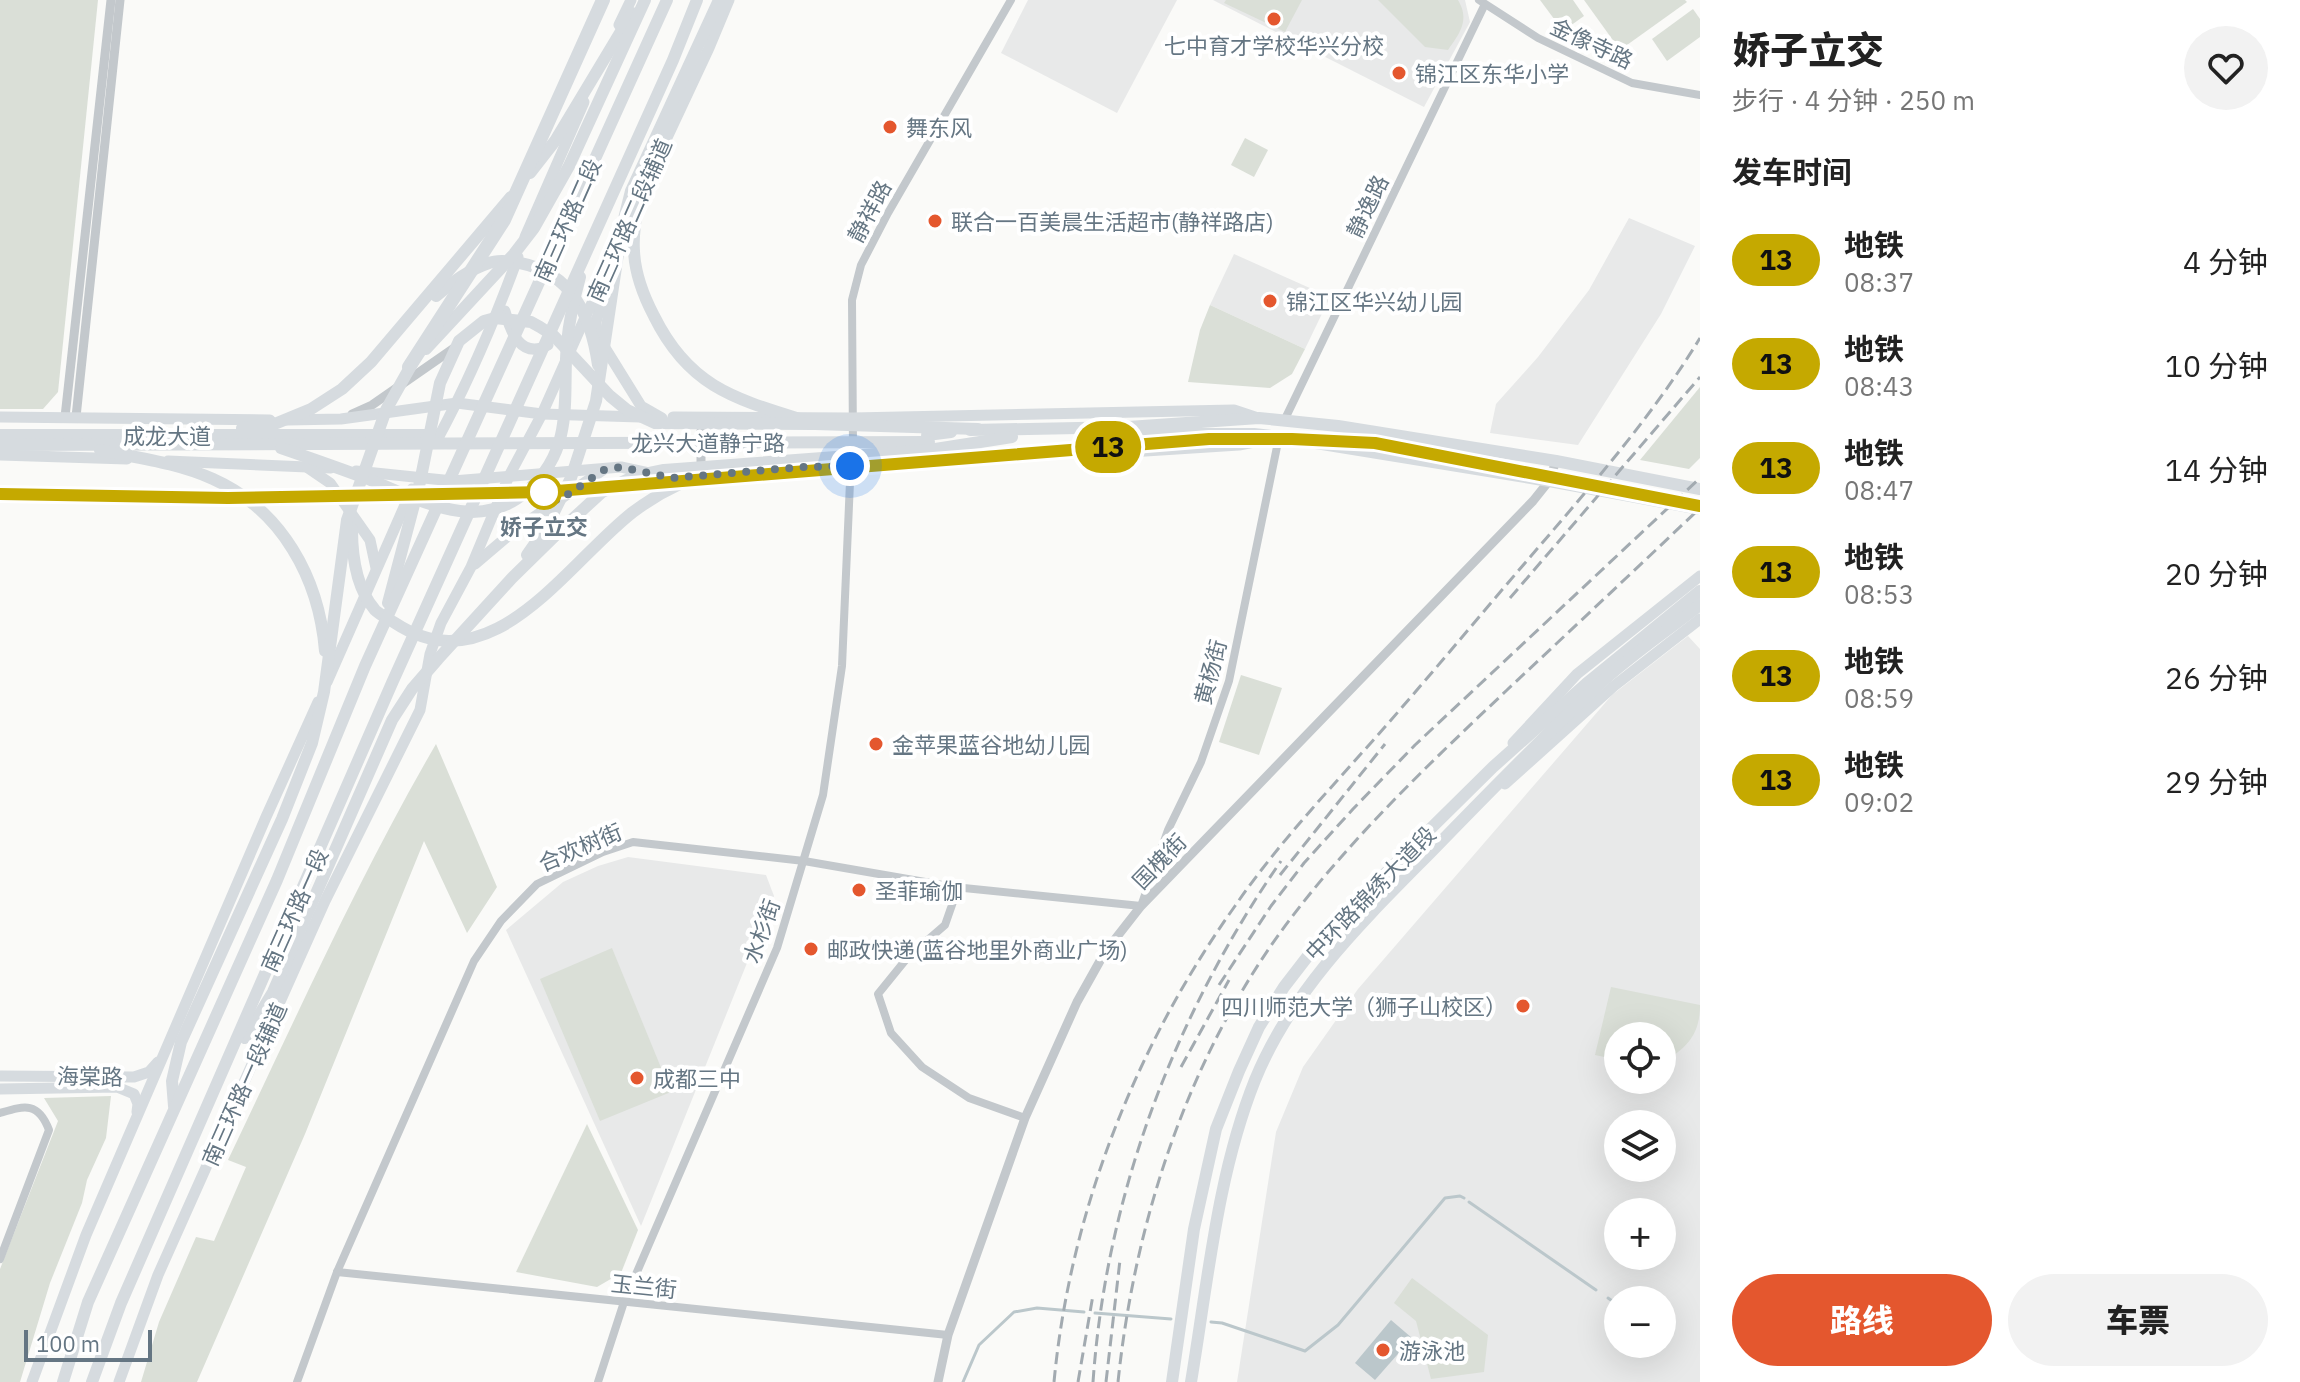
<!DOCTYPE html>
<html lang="zh">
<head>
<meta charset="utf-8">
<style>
	body { margin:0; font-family:"IBM Plex Sans","Noto Sans SC",sans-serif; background:#f2f2f2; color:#222; height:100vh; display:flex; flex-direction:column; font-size:30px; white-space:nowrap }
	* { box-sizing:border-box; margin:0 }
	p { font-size:26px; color:#767676 }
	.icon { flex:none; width:44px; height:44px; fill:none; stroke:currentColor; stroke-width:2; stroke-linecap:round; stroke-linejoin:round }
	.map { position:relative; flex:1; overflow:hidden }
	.details { display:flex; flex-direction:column; background:#fff; width:600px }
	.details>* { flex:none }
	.badge { padding:0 16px; border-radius:26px; font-size:28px; line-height:52px }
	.tools { position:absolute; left:1604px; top:1022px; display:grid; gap:16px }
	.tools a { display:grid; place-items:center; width:72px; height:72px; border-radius:50%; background:#fff; box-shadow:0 8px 32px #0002; font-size:40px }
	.scale { position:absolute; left:24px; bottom:20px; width:128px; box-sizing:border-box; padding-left:8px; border:4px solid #657683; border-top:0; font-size:22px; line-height:28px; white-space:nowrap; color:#657683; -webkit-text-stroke:6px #fff; paint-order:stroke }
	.you { position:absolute; width:40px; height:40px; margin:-20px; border:6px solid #fff; border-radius:50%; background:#1a73e8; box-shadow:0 0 0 12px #1a73e833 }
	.map>.badge { position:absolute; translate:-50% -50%; box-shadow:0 0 0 4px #fff }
	h2 { padding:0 32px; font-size:30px; line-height:72px }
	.round { display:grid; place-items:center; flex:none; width:84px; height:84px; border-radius:42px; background:#f2f2f2 }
	.summary { display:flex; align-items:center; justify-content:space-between; height:136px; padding:0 32px }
	h1 { font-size:38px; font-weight:800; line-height:60px }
	.button { display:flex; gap:16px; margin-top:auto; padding:16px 32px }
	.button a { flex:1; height:92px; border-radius:48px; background:#e4572e; color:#fff; font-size:32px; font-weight:800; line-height:92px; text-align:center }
	.button a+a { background:#f2f2f2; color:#222 }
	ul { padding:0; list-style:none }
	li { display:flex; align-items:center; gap:24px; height:104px; padding:0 32px }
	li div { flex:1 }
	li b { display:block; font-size:30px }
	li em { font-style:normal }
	li .badge { min-width:88px; font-weight:700; text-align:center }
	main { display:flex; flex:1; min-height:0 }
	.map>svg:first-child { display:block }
	.built { fill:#e8e9e9; fill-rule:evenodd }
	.green { fill:#dadfd7 }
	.water { fill:#bbc7cb }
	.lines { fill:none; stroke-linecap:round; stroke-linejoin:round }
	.stream { stroke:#bbc7cb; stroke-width:3 }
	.minor { stroke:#c3c8cc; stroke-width:8 }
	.tertiary { stroke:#c3c8cc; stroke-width:9 }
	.secondary { stroke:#d6dbdf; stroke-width:11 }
	.primary { stroke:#d6dbdf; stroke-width:12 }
	.trunk { stroke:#d6dbdf; stroke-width:12 }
	.motorway { stroke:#d6dbdf; stroke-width:14 }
	.rail { stroke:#a2aab0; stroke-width:3; stroke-dasharray:12 6; stroke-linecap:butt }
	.line-casing { stroke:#fff; stroke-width:18 }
	.line { stroke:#c5a900; stroke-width:12 }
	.walk { stroke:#657683; stroke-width:8; stroke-dasharray:0 14.4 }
	.poi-dot { fill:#e4572e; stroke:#fff; stroke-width:3 }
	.stop-dot { fill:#fff; stroke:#c5a900; stroke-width:4 }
	.labels { text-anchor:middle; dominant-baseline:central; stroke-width:8; stroke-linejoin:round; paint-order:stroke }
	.street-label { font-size:22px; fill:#657683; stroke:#fff }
	.poi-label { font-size:22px; fill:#657683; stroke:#fff; text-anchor:start }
	.stop-label { font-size:22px; font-weight:bold; fill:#657683; stroke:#fff }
</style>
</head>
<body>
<main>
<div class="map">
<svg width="1700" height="1382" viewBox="0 0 1700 1382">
	<rect width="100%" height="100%" fill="#fafaf8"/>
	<g class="built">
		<polygon points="1028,0 1177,0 1117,113 1001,53"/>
		<polygon points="1213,0 1465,0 1470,22 1424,107"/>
		<polygon points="1629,218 1695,246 1661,314 1578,445 1490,433 1496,404 1538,357 1589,290"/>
		<polygon points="1234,254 1330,297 1305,349 1210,305"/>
		<path d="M1688 636 1700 649V1382H1237L1276 1132 1303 1067 1358 989 1612 695ZM1618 1036H1662V1080H1618ZM1618 1124H1662V1168H1618ZM1618 1212H1662V1256H1618ZM1618 1300H1662V1344H1618Z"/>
		<polygon points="628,857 766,875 774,896 641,1226 506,930 563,882 598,866"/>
	</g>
	<g class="green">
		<polygon points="0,0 98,0 58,392 43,409 0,409"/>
		<polygon points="1226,0 1302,0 1285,32 1224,3"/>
		<path d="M1378 0H1458C1470 20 1460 33 1448 50L1425 47Z"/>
		<polygon points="1540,0 1573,0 1584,16 1563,31"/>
		<polygon points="1584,0 1685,0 1687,2 1620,50"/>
		<polygon points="1693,9 1700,19 1700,37 1667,61 1652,39"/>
		<polygon points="1245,138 1268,150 1254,177 1231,165"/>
		<polygon points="1210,305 1305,349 1292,374 1270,388 1188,382 1200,330"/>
		<polygon points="1700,387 1700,458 1689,469 1640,460"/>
		<polygon points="1241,675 1282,688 1259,755 1219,742"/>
		<path d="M436 744 497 887 467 933 424 841 305 1134 197 1382H141L159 1322 196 1237 214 1241 246 1167 228 1160C295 1020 358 878 436 744Z"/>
		<polygon points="612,948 671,1092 600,1121 540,979"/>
		<path d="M1611 987 1700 1005C1700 1036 1686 1048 1662 1063V1036H1618V1060L1595 1055Z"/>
		<polygon points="111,1096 106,1138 87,1180 82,1203 50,1283 20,1382 0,1382 0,1269 58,1121 44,1098"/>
		<polygon points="587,1124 638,1230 621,1273 597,1287 516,1272"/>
		<polygon points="1412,1278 1488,1335 1484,1372 1431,1379 1416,1321 1394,1303"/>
	</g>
	<polygon class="water" points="1391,1320 1412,1338 1375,1380 1355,1363"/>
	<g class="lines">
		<g class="stream">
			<polyline points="1469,1202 1596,1290"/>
			<polyline points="1608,1298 1618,1305"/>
			<polyline points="1095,1313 1171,1319"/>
			<polyline points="1211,1322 1222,1323 1305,1351 1338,1325 1445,1198 1460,1196 1464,1198"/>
			<polyline points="963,1382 979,1345 1014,1312 1037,1308 1084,1312"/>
		</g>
		<g class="minor">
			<polyline points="1479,0 1538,38 1632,83 1700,95"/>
			<polyline points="1284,421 1484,6"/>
			<polyline points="853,446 852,300 861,265 888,213 1011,0"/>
			<polyline points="954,887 953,902 945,925 908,957 878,994 891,1033 922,1067 969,1098 1025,1118"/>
			<path d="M0 1113C24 1106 38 1101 49 1130L0 1259"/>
			<polyline points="337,1272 948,1335"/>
			<polyline points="297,1382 337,1272 474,961 501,921 537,884 603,852 633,842 804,861 954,887 1141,906 1168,830 1201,762 1229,681 1279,437"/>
			<polyline points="598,1382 624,1302 777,948 823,795 842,666 851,459"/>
		</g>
		<g class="tertiary">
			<polyline points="352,414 372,405 457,346"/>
			<polyline points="65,417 111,0"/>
			<polyline points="76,417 120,0"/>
			<polyline points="701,470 701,431 711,421"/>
			<polyline points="938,1382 948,1335 1025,1118 1077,1002 1105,952 1141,906 1533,501 1549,481 1556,461"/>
		</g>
		<g class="secondary">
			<polyline points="619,25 631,0"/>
			<polyline points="643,189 709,48 729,0"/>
			<polyline points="525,237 584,102"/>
			<polyline points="604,293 596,322 597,335 641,406 662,418"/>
			<path d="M505 311C510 331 521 360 548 345"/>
			<polyline points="0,417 270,420"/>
			<polyline points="673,417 853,418 1234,410 1255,417"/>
			<polyline points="287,420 341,419 457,403 542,414 640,417"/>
			<path d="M436 442C468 383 495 320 518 257"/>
			<polyline points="0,455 127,459"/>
			<polyline points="168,461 331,468"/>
			<polyline points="308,468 330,483 370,540 376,568"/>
			<polyline points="356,471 453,481 621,467 672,478 968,454 1130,452 1239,445 1275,438"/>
			<polyline points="475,564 515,530 603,470"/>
			<polyline points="327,682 412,489"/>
			<polyline points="1513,743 1577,674 1700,576"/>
			<polyline points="1505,784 1614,686 1700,619"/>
			<polyline points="0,1076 134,1077 149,1072 158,1062"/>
			<polyline points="0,1089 117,1087 134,1094 138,1104 137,1112"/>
			<polyline points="32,1382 86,1235 266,817 318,702"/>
			<polyline points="119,1382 158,1275 325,901 420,710 430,654 441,623 471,567 509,476 542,414 588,311 614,260"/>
		</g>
		<g class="primary">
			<polyline points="970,430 1128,427 1259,418 1338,426 1556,461 1700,489"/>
			<polyline points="1132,434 1254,434 1279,437 1549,481 1700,509"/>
			<polyline points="927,435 951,432"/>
			<polyline points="1172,1382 1194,1229 1216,1129 1239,1071 1259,1027 1284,987 1328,930 1493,767 1586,684 1700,591"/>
			<path d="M1191 1382C1208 1281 1217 1175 1255 1080 1292 989 1364 920 1432 851 1488 793 1545 735 1604 680 1634 653 1668 630 1700 605"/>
		</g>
		<g class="trunk">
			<polyline points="530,173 555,141 632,13"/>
			<path d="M642 177C639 201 632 228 634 251 635 273 644 297 654 316 688 385 732 398 800 419"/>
			<path d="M436 296C453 282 468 270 489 263 498 259 510 261 520 263 572 273 591 316 598 365"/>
			<polyline points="426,349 514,254 534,228 569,166 645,0"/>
			<polyline points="242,428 277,423 311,409 342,389 371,362 511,197"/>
			<polyline points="0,435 439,435"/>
			<polyline points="0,445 929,442"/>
			<path d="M281 448C310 458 339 468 368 479 419 499 477 535 527 491 545 475 556 458 561 435 568 405 564 373 567 343 569 321 574 299 580 277"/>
			<path d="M100 450C138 458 178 463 213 479 282 510 319 578 325 651"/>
			<path d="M352 529C352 556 356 588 375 610 380 615 389 619 395 623 492 687 567 563 633 512 657 494 686 479 715 472"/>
			<polyline points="527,555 546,528 571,478 596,401 622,227 631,191 719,0"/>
			<polyline points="388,603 420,482 440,383 459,341 484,321 495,318 531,322 540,327 554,336 610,396 627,410 655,423 815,424 978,429"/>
			<polyline points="245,1038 273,992 392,720 412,689 438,659 512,578 565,526 602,492 635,476 664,470 929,450 1012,437"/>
			<polyline points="174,1106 172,1081 181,1042 282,819 312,743 324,692 347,520 386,410 413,362"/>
			<polyline points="63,1382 88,1302 277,880 365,666 667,0"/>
			<polyline points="92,1382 121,1303 392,683 673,60 697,0"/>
		</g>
		<polyline class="motorway" points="409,367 504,220 603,0"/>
		<g class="rail">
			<polyline points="1510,598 1700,377"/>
			<polyline points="1280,875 1385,744"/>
			<polyline points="1219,985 1271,906 1304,863 1353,809 1415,745 1700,478"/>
			<polyline points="1181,1067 1229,980"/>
			<path d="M1054 1382C1070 1212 1136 1045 1235 906 1279 842 1333 786 1384 728 1434 671 1482 613 1531 556 1591 486 1652 417 1700 338"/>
			<polyline points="1078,1382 1093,1295"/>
			<path d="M1093 1382C1106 1195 1175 1014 1281 861"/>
			<polyline points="1106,1382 1120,1260"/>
			<path d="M1118 1382C1135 1218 1190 1051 1291 918 1355 834 1431 762 1507 690 1571 630 1636 569 1700 508"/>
		</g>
	</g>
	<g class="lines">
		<defs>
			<polyline id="line" points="0,494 228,498 544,492 1209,439 1292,439 1375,443 1700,506"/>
		</defs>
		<use href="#line" class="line-casing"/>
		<use href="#line" class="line"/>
		<polyline class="walk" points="544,492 558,501 604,470 621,467 672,478 803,467 850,466"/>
	</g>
	<g class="poi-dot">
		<circle cx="1274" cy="19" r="8"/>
		<circle cx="1399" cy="73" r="8"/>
		<circle cx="890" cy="127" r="8"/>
		<circle cx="935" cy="221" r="8"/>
		<circle cx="1270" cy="301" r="8"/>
		<circle cx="876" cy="744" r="8"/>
		<circle cx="859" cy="890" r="8"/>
		<circle cx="811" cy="949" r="8"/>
		<circle cx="1523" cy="1006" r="8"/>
		<circle cx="637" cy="1078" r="8"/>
		<circle cx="1383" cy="1350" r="8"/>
	</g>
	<circle class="stop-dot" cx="544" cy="492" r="16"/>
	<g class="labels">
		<g class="street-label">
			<text transform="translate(1592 43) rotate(25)">金像寺路</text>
			<text transform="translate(1367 206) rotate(-64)">静逸路</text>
			<text transform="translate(869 211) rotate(-62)">静祥路</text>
			<text transform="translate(567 220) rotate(-66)">南三环路二段</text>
			<text transform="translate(629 220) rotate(-66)">南三环路二段辅道</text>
			<text x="167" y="435">成龙大道</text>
			<text x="708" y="442">龙兴大道静宁路</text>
			<text transform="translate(1210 672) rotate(-75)">黄杨街</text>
			<text transform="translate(580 847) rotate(-23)">合欢树街</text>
			<text transform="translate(1159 861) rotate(-46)">国槐街</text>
			<text transform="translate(1370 893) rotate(-46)">中环路锦绣大道段</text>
			<text transform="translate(294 910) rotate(-66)">南三环路一段</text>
			<text transform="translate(761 931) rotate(-70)">水杉街</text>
			<text transform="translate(90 1076) rotate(1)">海棠路</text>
			<text transform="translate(244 1084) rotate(-66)">南三环路一段辅道</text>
			<text transform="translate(644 1286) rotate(6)">玉兰街</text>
		</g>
		<g class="poi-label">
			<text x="1274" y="45" text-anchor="middle">七中育才学校华兴分校</text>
			<text x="1415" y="73">锦江区东华小学</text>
			<text x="906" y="127">舞东风</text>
			<text x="951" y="221">联合一百美晨生活超市(静祥路店)</text>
			<text x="1286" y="301">锦江区华兴幼儿园</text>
			<text x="892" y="744">金苹果蓝谷地幼儿园</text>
			<text x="875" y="890">圣菲瑜伽</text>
			<text x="827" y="949">邮政快递(蓝谷地里外商业广场)</text>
			<text x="1507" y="1006" text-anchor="end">四川师范大学（狮子山校区）</text>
			<text x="653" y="1078">成都三中</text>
			<text x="1399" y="1350">游泳池</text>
		</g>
		<g class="stop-label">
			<text x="544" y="526">娇子立交</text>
		</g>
	</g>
</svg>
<div class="tools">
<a><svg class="icon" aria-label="locate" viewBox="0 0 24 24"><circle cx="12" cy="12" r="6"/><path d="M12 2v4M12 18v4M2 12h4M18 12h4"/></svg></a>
<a><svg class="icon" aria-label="layers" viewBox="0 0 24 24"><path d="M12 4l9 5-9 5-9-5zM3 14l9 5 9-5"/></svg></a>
<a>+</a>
<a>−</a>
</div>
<div class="scale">100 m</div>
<div class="you" style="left:850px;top:466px"></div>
<b class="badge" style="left:1108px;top:447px;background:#c5a900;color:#111">13</b>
</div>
<section class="details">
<div class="summary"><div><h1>娇子立交</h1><p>步行 · 4 分钟 · 250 m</p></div><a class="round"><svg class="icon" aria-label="heart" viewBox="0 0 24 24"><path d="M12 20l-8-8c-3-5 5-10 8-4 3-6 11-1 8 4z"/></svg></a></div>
<h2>发车时间</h2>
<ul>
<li><span class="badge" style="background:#c5a900;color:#111">13</span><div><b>地铁</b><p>08:37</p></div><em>4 分钟</em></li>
<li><span class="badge" style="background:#c5a900;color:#111">13</span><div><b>地铁</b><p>08:43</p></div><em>10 分钟</em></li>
<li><span class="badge" style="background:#c5a900;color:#111">13</span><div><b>地铁</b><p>08:47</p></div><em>14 分钟</em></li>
<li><span class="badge" style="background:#c5a900;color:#111">13</span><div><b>地铁</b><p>08:53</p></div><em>20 分钟</em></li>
<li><span class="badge" style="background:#c5a900;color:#111">13</span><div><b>地铁</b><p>08:59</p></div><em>26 分钟</em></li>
<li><span class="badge" style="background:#c5a900;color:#111">13</span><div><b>地铁</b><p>09:02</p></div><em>29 分钟</em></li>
</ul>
<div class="button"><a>路线</a><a>车票</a></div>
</section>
</main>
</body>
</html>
